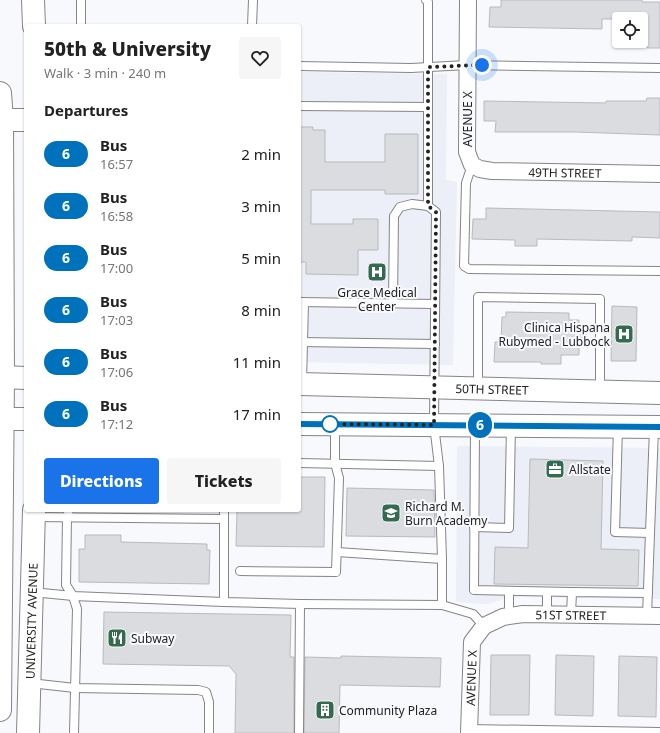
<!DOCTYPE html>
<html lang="en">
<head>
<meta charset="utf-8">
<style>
	body { margin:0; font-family:"Noto Sans",sans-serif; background:#f6f6f6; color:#222; height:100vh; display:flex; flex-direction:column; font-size:15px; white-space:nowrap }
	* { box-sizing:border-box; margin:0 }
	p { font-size:13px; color:#767676 }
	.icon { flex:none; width:22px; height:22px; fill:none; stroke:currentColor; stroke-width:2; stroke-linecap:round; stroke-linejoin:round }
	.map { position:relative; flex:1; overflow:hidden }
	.panel { position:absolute; left:24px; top:24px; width:277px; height:488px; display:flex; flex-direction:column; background:#fff; border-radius:4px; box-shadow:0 1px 3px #0004 }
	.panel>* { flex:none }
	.badge { padding:0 8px; border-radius:13px; font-size:14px; line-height:26px }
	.controls { position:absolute; left:612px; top:12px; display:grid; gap:8px }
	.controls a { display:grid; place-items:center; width:36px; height:36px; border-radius:4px; background:#fff; box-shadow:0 1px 3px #0004; font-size:20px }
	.you { position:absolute; width:20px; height:20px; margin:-10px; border:3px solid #fff; border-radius:50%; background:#1a73e8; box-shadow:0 0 0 6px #1a73e833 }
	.map>.badge { position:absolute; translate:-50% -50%; box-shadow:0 0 0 2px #fff }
	h2 { padding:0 20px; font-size:15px; line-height:36px }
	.round { display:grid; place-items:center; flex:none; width:42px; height:42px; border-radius:4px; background:#f6f6f6 }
	.headline { display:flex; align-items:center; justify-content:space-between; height:68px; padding:0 20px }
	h1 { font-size:19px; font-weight:800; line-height:30px }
	.action { display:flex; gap:8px; margin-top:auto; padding:8px 20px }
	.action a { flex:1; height:46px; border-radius:4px; background:#1a73e8; color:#fff; font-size:16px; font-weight:800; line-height:46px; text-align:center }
	.action a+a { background:#f6f6f6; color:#222 }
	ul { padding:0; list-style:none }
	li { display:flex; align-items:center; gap:12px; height:52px; padding:0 20px }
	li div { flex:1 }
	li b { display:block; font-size:15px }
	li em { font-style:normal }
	li .badge { min-width:44px; font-weight:700; text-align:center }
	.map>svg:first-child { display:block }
	.built { fill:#eceef8 }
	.building { fill:#dadcdf; stroke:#b8babc }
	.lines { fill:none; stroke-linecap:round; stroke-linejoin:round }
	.lane-casing { stroke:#858588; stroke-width:10 }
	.street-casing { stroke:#858588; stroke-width:18 }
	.secondary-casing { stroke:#858588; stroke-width:24 }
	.lane { stroke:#fff; stroke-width:8 }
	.street { stroke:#fff; stroke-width:16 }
	.secondary { stroke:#fff; stroke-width:22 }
	.line-casing { stroke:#fff; stroke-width:9 }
	.line { stroke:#0072bc; stroke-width:6 }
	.walk { stroke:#232324; stroke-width:4; stroke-dasharray:0 7.2 }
	.stop-dot { fill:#fff; stroke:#0072bc; stroke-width:2 }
	.labels { text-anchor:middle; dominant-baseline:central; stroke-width:4; stroke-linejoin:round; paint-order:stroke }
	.street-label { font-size:12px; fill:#232324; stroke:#f8f9fc }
	.poi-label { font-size:12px; fill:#232324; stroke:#f8f9fc; text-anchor:start }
</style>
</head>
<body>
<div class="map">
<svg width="660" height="733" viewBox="0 0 660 733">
	<rect width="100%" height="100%" fill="#f8f9fc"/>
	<g class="built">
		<polygon points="299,72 447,74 446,180 457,182 453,365 299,362"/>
		<polygon points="457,446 660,448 660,599 526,597 508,598 487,604 456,602"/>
	</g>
	<g class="building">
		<polygon points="501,0 642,0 642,2 660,2 660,48 647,48 647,28 641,28 641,19 602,19 602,29 489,27 490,7 501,7"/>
		<polygon points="647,98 660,98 660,135 576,132 495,132 496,121 484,121 484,101 606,103 606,101 646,101"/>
		<polygon points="300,127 313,127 313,130 325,130 325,162 385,162 385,134 418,134 418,194 385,194 385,190 311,190 311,224 353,224 353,219 378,219 378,250 358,250 358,275 306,274 306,262 299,262"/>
		<polygon points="486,208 660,212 660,238 632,237 632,241 537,239 537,246 515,246 515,240 472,239 473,219 486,219"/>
		<polygon points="612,306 637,307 636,361 611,361"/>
		<polygon points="506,312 569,313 569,320 579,320 579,326 586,326 586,343 579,343 579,355 561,355 561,364 541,364 541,362 494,362 495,342 501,342 502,317 506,317"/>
		<polygon points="530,459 603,461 601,549 639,550 638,586 494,584 495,547 528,548"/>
		<polygon points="299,477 325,477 324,547 236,546 237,510 299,510"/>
		<polygon points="347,488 434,490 435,537 346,536"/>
		<polygon points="85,535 121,535 121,542 207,544 207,550 210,550 209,584 79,582 79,549 85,549"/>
		<polygon points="104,612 291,615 290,657 294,657 294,733 235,733 236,674 229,666 103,664"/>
		<polygon points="491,655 530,655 529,715 490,715"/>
		<polygon points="556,655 594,656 593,716 555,715"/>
		<polygon points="341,656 441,658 440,687 340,685 339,733 304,733 305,657 341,658"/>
		<polygon points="619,656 657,657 656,717 618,716"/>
	</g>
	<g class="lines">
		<defs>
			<g id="lane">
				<polyline points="426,0 428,2 428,206"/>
				<polyline points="81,26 81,0"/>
				<polyline points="252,26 253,0"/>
				<polyline points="299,66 411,68 467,65 660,68"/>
				<polyline points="299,106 428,107"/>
				<polyline points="472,165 466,183 464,266 469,269 660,271"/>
				<polyline points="299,302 435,304"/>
				<polyline points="299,342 435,344"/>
				<polyline points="302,383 304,302"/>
				<polyline points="478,388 478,297 600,299 600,390"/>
				<polyline points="475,427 474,590 572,592"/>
				<polyline points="618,427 615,532 650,533 654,429"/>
				<polyline points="299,463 439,466 434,425 436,212 428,206 412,204 400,207 394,216 393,303"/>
				<polyline points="69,510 67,517 66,585 73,596 77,609 74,733"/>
				<polyline points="224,510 224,602 300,604 299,733"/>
				<polyline points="34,517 224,519"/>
				<polyline points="474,527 509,528 511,426"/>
				<polyline points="337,552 442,559 439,466"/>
				<polyline points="240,571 336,572 339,478 335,463 335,424"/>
				<polyline points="509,591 509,616"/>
				<polyline points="32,592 73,596 224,602"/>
				<polyline points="547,592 547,614"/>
				<polyline points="300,604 442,605 473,614 484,626"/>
				<polyline points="442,605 442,559"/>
				<polyline points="571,614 572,592 648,593"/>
				<polyline points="647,616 650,533"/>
				<polyline points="30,683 75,688 198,690 206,692 209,702 209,733"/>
				<polyline points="469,729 660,732"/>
			</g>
			<g id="street">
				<path id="s1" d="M468 0 467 152 472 165 480 169 492 171 660 174"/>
				<path id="s2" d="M469 733 472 642 484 626 503 617 523 614 660 616"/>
			</g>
			<g id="secondary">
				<polyline points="33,0 34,26"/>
				<polyline points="0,93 2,120 3,377 0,710"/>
				<polyline points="2,120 26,120"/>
				<polyline points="0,377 26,378"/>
				<path id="s3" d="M299 384 660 393"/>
				<polyline points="0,419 26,419"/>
				<polyline points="299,424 660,427"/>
				<path id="s4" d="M28 733 34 510"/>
			</g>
		</defs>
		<use href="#lane" class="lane-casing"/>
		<use href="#street" class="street-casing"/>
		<use href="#secondary" class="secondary-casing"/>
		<use href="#lane" class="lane"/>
		<use href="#street" class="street"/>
		<use href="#secondary" class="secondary"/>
	</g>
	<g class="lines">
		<defs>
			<polyline id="line" points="299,424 660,427"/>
		</defs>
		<use href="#line" class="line-casing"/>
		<use href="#line" class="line"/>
		<polyline class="walk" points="330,424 434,425 436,212 428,206 428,67 482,65"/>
	</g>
	<defs>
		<symbol id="hospital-square" viewBox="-11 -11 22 22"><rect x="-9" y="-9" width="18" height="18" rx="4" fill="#346a50" stroke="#f8f9fc"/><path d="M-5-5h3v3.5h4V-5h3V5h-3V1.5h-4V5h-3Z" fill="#fff"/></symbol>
		<symbol id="office-square" viewBox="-11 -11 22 22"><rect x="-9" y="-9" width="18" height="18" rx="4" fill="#346a50" stroke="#f8f9fc"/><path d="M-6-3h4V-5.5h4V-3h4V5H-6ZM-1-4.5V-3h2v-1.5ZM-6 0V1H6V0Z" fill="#fff"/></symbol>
		<symbol id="school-square" viewBox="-11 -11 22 22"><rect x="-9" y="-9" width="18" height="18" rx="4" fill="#346a50" stroke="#f8f9fc"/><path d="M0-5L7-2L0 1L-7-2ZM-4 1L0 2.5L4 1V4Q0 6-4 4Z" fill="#fff"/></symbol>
		<symbol id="restaurant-square" viewBox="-11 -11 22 22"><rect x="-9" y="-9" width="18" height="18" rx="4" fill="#346a50" stroke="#f8f9fc"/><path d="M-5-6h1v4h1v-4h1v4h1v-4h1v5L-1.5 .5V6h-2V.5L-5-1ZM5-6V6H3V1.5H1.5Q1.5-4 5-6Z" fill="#fff"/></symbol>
		<symbol id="building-square" viewBox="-11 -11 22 22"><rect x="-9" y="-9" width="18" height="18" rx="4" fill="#346a50" stroke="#f8f9fc"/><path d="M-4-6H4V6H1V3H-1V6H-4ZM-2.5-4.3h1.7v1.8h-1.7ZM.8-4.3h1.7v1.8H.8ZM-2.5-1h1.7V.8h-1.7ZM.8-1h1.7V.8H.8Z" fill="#fff"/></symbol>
	</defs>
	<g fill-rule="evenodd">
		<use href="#hospital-square" x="366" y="261" width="22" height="22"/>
		<use href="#hospital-square" x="613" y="323" width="22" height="22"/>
		<use href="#office-square" x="544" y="458" width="22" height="22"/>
		<use href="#school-square" x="380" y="502" width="22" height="22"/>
		<use href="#restaurant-square" x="106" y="627" width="22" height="22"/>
		<use href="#building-square" x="314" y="699" width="22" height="22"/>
	</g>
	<circle class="stop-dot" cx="330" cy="424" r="8"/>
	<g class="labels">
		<g class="street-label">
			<text transform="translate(467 119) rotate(-90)">AVENUE X</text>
			<text stroke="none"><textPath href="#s1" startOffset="260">49TH STREET</textPath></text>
			<text stroke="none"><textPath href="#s3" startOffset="193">50TH STREET</textPath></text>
			<text stroke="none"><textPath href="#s2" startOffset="200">51ST STREET</textPath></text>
			<text stroke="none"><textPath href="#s4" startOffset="112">UNIVERSITY AVENUE</textPath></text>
			<text stroke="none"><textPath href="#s2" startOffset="55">AVENUE X</textPath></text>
		</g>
		<g class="poi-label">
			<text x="377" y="292" text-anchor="middle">Grace Medical<tspan x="377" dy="14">Center</tspan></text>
			<text x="610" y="327" text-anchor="end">Clinica Hispana<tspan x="610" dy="14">Rubymed - Lubbock</tspan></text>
			<text x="569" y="469">Allstate</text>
			<text x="405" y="506">Richard M.<tspan x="405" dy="14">Burn Academy</tspan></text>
			<text x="131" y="638">Subway</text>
			<text x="339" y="710">Community Plaza</text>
		</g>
	</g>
</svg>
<div class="controls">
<a><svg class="icon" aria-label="locate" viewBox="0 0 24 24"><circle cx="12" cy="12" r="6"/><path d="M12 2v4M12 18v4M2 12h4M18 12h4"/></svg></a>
</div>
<div class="you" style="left:482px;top:65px"></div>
<b class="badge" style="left:480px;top:425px;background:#0072bc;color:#fff">6</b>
<section class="panel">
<div class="headline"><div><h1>50th &amp; University</h1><p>Walk · 3 min · 240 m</p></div><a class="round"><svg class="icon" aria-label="heart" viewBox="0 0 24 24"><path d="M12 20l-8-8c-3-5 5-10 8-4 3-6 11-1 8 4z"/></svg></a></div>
<h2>Departures</h2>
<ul>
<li><span class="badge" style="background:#0072bc;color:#fff">6</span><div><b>Bus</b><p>16:57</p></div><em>2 min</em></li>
<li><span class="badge" style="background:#0072bc;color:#fff">6</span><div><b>Bus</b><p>16:58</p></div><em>3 min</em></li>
<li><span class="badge" style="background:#0072bc;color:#fff">6</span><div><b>Bus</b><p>17:00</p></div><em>5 min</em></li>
<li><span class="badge" style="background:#0072bc;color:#fff">6</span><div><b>Bus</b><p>17:03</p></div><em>8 min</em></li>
<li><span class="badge" style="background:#0072bc;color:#fff">6</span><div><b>Bus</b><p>17:06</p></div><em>11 min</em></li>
<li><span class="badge" style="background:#0072bc;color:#fff">6</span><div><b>Bus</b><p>17:12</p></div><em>17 min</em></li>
</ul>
<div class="action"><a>Directions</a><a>Tickets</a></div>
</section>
</div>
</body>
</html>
